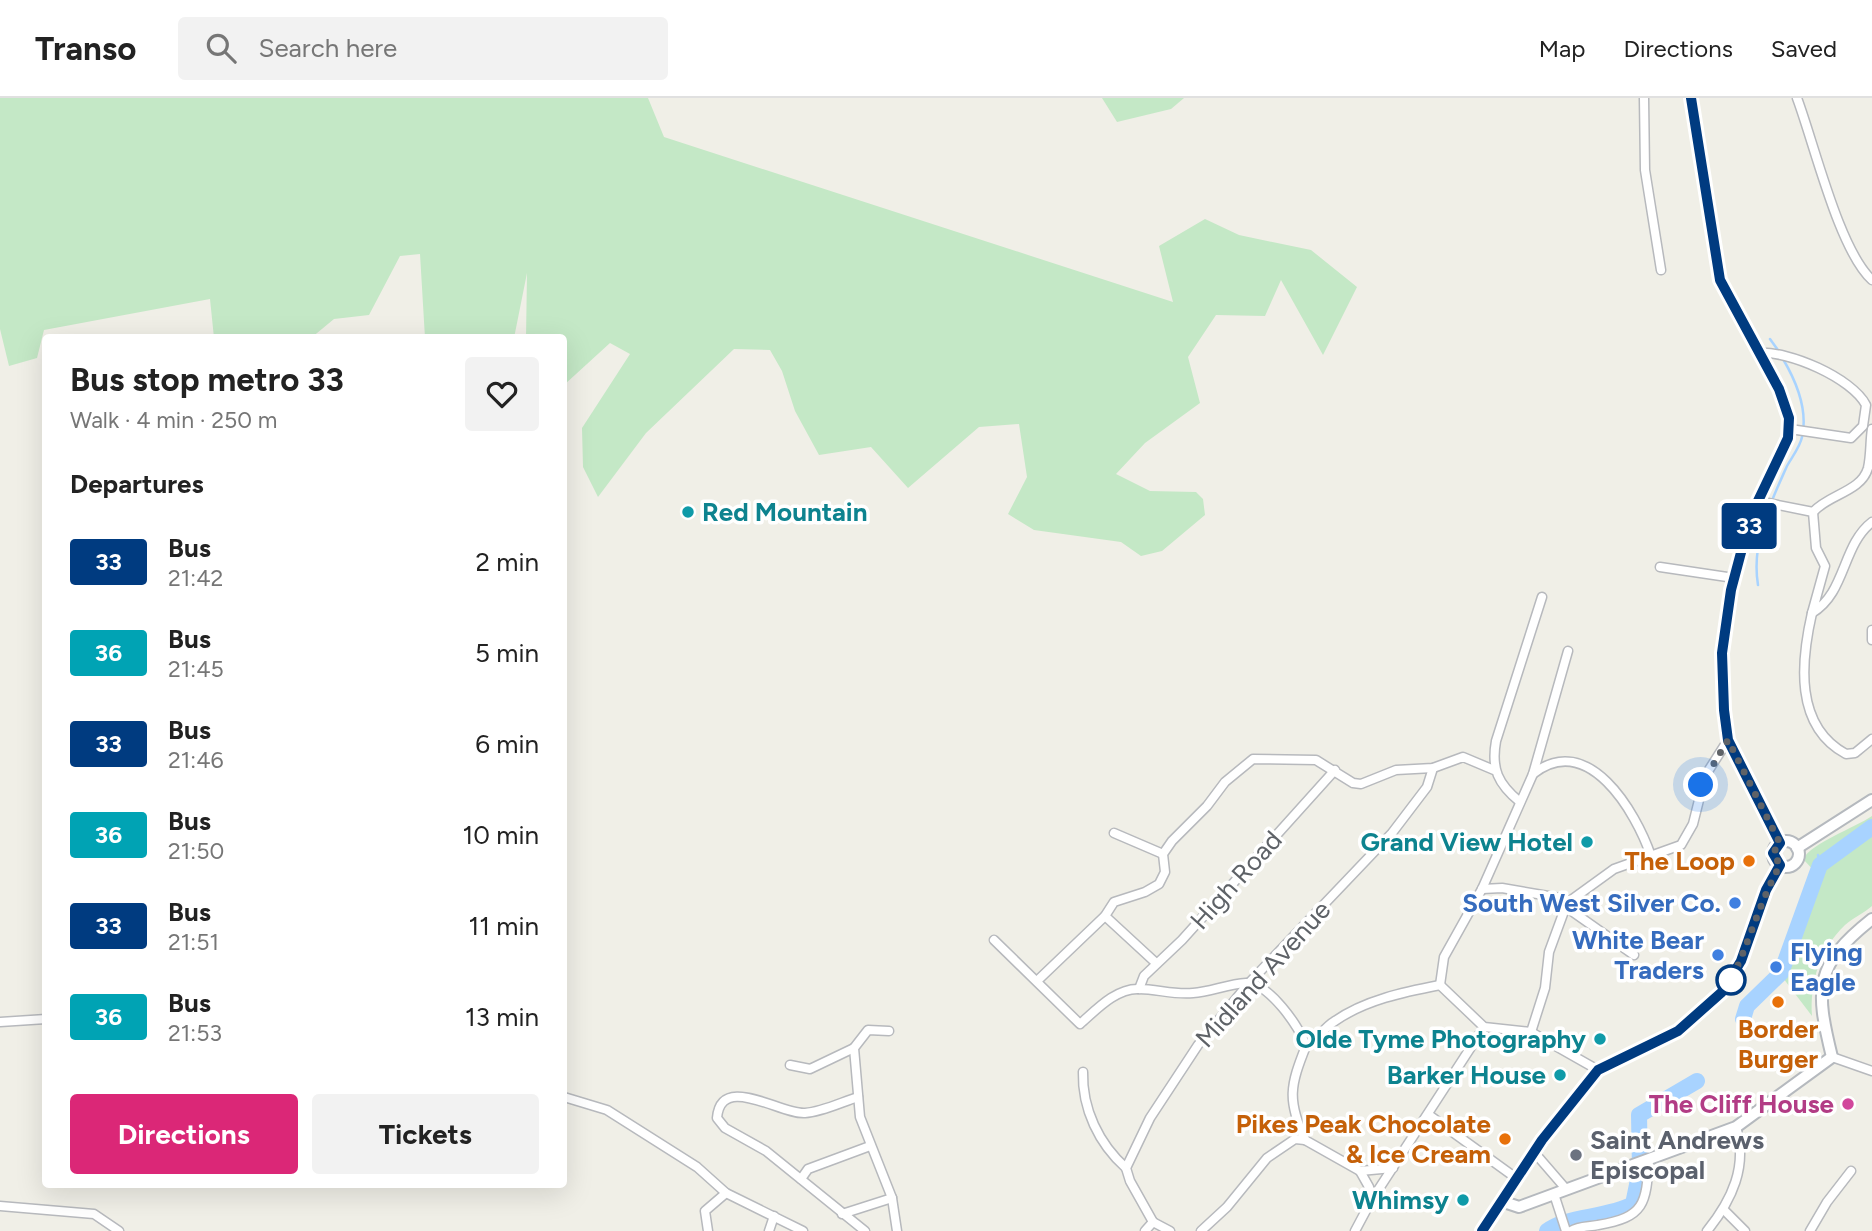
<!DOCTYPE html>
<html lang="en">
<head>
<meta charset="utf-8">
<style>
	body { margin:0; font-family:Figtree,sans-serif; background:#f2f2f2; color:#222; height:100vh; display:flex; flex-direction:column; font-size:26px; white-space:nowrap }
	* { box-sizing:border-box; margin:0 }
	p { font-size:23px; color:#767676 }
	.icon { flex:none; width:38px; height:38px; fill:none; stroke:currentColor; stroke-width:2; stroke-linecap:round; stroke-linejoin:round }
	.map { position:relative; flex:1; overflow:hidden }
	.sheet { position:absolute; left:42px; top:236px; width:525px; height:854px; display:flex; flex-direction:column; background:#fff; border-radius:7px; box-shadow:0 7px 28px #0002 }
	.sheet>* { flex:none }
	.badge { padding:0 14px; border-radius:5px; font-size:24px; line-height:46px }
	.you { position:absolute; width:35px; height:35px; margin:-18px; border:5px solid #fff; border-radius:50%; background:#1a73e8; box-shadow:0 0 0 10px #1a73e833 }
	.map>.badge { position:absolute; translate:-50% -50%; box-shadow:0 0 0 4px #fff }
	h2 { padding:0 28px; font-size:26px; line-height:63px }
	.round { display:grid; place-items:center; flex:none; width:74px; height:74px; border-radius:7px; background:#f2f2f2 }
	.summary { display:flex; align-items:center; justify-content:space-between; height:119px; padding:0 28px }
	h1 { font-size:33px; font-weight:700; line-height:52px }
	.cta { display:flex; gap:14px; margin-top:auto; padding:14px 28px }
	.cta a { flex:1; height:80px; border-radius:7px; background:#db2777; color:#fff; font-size:28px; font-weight:700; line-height:80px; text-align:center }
	.cta a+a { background:#f2f2f2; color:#222 }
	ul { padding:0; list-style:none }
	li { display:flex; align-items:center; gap:21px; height:91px; padding:0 28px }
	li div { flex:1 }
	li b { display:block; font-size:26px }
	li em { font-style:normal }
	li .badge { min-width:77px; font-weight:700; text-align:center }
	header { display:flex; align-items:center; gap:42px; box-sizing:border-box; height:98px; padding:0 35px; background:#fff; border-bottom:2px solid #e0e0e0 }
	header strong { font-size:33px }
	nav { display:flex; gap:38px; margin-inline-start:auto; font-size:24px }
	.search { width:490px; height:63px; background:#f2f2f2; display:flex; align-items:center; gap:18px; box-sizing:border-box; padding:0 24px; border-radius:7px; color:#767676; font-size:26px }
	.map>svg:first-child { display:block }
	.green { fill:#c4e8c6 }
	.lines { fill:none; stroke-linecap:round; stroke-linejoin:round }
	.stream { stroke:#a8d3ff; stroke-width:2.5 }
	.river { stroke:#a8d3ff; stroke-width:16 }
	.street-casing { stroke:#b7b9bd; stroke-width:11 }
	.secondary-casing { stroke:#b5b9be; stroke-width:14 }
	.street { stroke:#fff; stroke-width:8 }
	.secondary { stroke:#fff; stroke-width:10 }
	.line-casing { stroke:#fff; stroke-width:16 }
	.line { stroke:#003b80; stroke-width:10 }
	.walk { stroke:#5e6267; stroke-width:7; stroke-dasharray:0 12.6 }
	.culture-dot { fill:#0f9aa8; stroke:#fff; stroke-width:2.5 }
	.food-dot { fill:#e8710a; stroke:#fff; stroke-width:2.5 }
	.shop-dot { fill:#3f7fe0; stroke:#fff; stroke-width:2.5 }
	.stop-dot { fill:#fff; stroke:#003b80; stroke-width:3.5 }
	.hotel-dot { fill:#d1479c; stroke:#fff; stroke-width:2.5 }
	.worship-dot { fill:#6b7280; stroke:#fff; stroke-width:2.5 }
	.labels { text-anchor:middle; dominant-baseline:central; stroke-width:7; stroke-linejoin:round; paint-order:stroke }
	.culture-label { font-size:26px; font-weight:bold; fill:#0d838f; stroke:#fff; text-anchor:end }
	.food-label { font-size:26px; font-weight:bold; fill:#c56008; stroke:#fff; text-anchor:end }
	.street-label { font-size:26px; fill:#5e6267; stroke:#fff }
	.shop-label { font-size:26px; font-weight:bold; fill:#366cbe; stroke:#fff; text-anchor:end }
	.hotel-label { font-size:26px; font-weight:bold; fill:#b23c85; stroke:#fff; text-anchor:end }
	.worship-label { font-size:26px; font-weight:bold; fill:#5b616d; stroke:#fff; text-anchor:start }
</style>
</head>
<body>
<header>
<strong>Transo</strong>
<div class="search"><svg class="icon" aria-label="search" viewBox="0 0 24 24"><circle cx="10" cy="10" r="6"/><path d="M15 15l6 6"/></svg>Search here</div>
<nav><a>Map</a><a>Directions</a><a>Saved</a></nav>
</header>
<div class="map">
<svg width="1872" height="1133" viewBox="0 0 1872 1133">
	<rect width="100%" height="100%" fill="#f0efe7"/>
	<g class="green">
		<polygon points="0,0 648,0 664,39 1173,204 1159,148 1205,121 1239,137 1311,152 1357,189 1323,257 1281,182 1265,218 1216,217 1188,259 1200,305 1145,345 1116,376 1150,393 1196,394 1203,401 1205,417 1162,453 1141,458 1121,444 1034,432 1008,416 1027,379 1019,326 979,329 908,390 871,349 819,357 795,313 782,273 770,252 734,251 646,335 598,399 583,369 582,330 630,256 610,245 564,287 564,240 526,240 527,175 514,240 425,240 420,156 400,158 369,217 334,221 311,240 214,240 210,201 44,232 37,260 9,268 0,231"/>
		<polygon points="1102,0 1184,0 1171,11 1117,24"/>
		<path d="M1872 718V808C1864 815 1853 820 1845 827 1819 852 1810 884 1812 918L1783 880 1818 777 1803 761C1812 745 1854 730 1872 718Z"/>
	</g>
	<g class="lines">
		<g class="stream">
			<polyline points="1770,241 1780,255"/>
			<path d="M1758 487C1751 445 1770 406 1787 368 1792 359 1800 349 1802 339 1808 313 1796 283 1783 261"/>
			<polyline points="1818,757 1820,767"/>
		</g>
		<g class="river">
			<polyline points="1743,921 1747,908 1781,875 1820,767 1872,729"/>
			<path d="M1547 1133C1565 1118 1608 1120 1633 1106L1640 1072 1639 1017 1697 983"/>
		</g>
		<defs>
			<g id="street">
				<polyline points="1644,0 1645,72 1661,172"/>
				<path d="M1797 0C1814 45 1839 152 1872 182"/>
				<path d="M1758 255C1788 252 1852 280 1866 307L1863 328 1851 340 1790 331"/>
				<path d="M1758 403 1813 414 1816 450 1825 468 1812 515C1846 495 1842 447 1872 424"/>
				<path d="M1813 414C1829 396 1861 394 1868 370 1871 357 1870 343 1872 331"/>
				<polyline points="1660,469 1734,480"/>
				<path d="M1812 515C1801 563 1794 628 1846 656L1855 655 1872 641"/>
				<polyline points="1872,532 1872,542"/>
				<path d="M1533 676C1588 632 1636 714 1651 758"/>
				<path d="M1520 704C1498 686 1491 671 1496 643L1542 499"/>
				<polyline points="1114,735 1163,756"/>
				<polyline points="1482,791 1502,790 1560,800 1573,814 1634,857"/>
				<polyline points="1105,818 1156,865"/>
				<path d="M994 842 1080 926C1096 912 1116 890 1139 891 1157 891 1174 897 1193 895 1210 894 1228 886 1246 885 1268 884 1300 929 1306 948"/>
				<polyline points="1037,883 1105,818 1114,804 1145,794 1159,786 1165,774 1163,756 1172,743 1207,708 1225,684 1253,661 1316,662 1353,685 1361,686 1396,672 1433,670 1463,659 1494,672"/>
				<polyline points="1440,887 1444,859 1482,791 1533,676 1568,553"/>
				<polyline points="1440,887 1484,929 1531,934 1598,972"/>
				<polyline points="1139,891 1144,878 1182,842 1335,672"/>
				<polyline points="0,924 46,921"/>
				<polyline points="889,933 868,932 854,950 860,1019 892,1100 897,1133"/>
				<polyline points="1531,934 1545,890 1549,854 1567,805 1614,771 1681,747 1693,726 1705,678 1728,642"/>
				<polyline points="1832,959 1872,973"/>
				<polyline points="790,967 810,971 854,950"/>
				<path d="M1083 974C1082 1011 1099 1046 1126 1070"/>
				<polyline points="564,999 607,1012 697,1069 726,1095 803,1133"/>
				<path d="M858 999C842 1004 822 1014 805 1015 781 1017 721 974 717 1020L725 1030 766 1053 865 1133"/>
				<polyline points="1429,1017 1516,1080"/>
				<polyline points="1305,1042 1360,1073 1393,1070"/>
				<polyline points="1534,1054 1566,1091"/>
				<polyline points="1360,1073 1369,1089 1371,1103"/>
				<polyline points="801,1081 808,1071 870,1048"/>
				<polyline points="1554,1096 1566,1133"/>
				<polyline points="0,1108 94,1116 119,1133"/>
				<polyline points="1724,1112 1745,1133"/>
				<polyline points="842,1116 892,1100"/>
				<polyline points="1153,1124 1130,1083 1126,1070 1150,1020 1198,947 1249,885 1392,735 1427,689 1433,670"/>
				<polyline points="1153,1124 1170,1133"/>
				<polyline points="708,1133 705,1113 726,1095"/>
				<polyline points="769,1133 774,1118"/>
				<polyline points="1145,1133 1153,1124"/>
				<path d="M1201 1133 1227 1109 1267 1060 1295 1041 1305 1042C1287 1002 1290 988 1306 948 1318 942 1323 930 1335 923 1365 902 1404 894 1440 887"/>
				<polyline points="1355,1133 1371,1103 1484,929"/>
				<path d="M1571 1133C1579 1128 1589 1129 1598 1127 1645 1119 1646 1106 1649 1062"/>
				<path d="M1707 1133C1732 1102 1748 1068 1736 1029"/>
				<polyline points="1810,1133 1827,1104 1851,1073"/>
			</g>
			<g id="secondary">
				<polyline points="1691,0 1720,182 1779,291 1789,320 1788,340 1758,403 1743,447 1731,492 1722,555 1724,612 1728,642 1780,745"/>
				<circle cx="1786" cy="756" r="13"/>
				<polyline points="1797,750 1872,702"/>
				<path d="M1501 1103 1519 1109 1736 1029 1832 959C1815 890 1814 867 1872 821"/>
				<polyline points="1482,1133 1547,1036 1598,972 1678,933 1722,894 1741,863 1766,792 1780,767"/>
			</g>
		</defs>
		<use href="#street" class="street-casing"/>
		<use href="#secondary" class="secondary-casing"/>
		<use href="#street" class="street"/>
		<use href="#secondary" class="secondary"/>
	</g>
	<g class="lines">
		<defs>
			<polyline id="line" points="1482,1133 1542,1042 1598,972 1678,933 1722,894 1741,863 1766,792 1780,767 1773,755 1780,745 1728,642 1724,612 1722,555 1731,492 1743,447 1758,403 1788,340 1789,320 1779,291 1720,182 1691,0"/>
		</defs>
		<use href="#line" class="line-casing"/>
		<use href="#line" class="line"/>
		<path class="walk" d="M1701 687 1728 642 1780 745 1773 755 1780 767C1760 803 1748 848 1731 882"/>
	</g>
	<g class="culture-dot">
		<circle cx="688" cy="414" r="7"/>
		<circle cx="1587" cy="744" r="7"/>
		<circle cx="1600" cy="941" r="7"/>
		<circle cx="1560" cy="977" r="7"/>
		<circle cx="1463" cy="1102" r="7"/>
	</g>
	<g class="food-dot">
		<circle cx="1749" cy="763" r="7"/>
		<circle cx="1778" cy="904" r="7"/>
		<circle cx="1505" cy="1041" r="7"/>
	</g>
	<g class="shop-dot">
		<circle cx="1735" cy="805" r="7"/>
		<circle cx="1718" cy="857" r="7"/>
		<circle cx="1776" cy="869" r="7"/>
	</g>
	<circle class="stop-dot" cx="1731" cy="882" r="14"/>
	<circle class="hotel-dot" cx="1848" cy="1006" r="7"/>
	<circle class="worship-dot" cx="1576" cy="1057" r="7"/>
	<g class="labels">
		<g class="culture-label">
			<text x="702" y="414" text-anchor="start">Red Mountain</text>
			<text x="1573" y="744">Grand View Hotel</text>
			<text x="1586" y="941">Olde Tyme Photography</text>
			<text x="1546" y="977">Barker House</text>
			<text x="1449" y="1102">Whimsy</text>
		</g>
		<g class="food-label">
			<text x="1735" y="763">The Loop</text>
			<text x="1778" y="931" text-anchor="middle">Border<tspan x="1778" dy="30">Burger</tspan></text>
			<text x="1491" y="1026">Pikes Peak Chocolate<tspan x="1491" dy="30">&amp; Ice Cream</tspan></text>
		</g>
		<g class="street-label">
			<text transform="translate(1236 782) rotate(-48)">High Road</text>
			<text transform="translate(1263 876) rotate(-48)">Midland Avenue</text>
		</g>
		<g class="shop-label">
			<text x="1721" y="805">South West Silver Co.</text>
			<text x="1704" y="842">White Bear<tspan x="1704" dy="30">Traders</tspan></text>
			<text x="1790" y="854" text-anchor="start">Flying<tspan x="1790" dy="30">Eagle</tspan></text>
		</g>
		<g class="hotel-label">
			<text x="1834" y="1006">The Cliff House</text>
		</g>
		<g class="worship-label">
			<text x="1590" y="1042">Saint Andrews<tspan x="1590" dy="30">Episcopal</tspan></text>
		</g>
	</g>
</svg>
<div class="you" style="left:1701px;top:687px"></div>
<b class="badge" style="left:1749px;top:428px;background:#003b80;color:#fff">33</b>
<section class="sheet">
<div class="summary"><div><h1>Bus stop metro 33</h1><p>Walk · 4 min · 250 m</p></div><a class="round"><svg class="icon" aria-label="heart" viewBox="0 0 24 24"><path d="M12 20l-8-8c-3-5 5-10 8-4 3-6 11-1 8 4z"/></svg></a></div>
<h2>Departures</h2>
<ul>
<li><span class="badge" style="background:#003b80;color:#fff">33</span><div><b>Bus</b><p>21:42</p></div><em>2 min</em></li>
<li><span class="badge" style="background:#00a3b4;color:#fff">36</span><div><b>Bus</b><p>21:45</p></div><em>5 min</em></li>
<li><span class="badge" style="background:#003b80;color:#fff">33</span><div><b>Bus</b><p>21:46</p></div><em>6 min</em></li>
<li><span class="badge" style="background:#00a3b4;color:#fff">36</span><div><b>Bus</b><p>21:50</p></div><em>10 min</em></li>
<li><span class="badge" style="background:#003b80;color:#fff">33</span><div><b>Bus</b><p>21:51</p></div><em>11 min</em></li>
<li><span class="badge" style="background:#00a3b4;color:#fff">36</span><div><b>Bus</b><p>21:53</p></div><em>13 min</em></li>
</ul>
<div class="cta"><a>Directions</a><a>Tickets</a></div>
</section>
</div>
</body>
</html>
